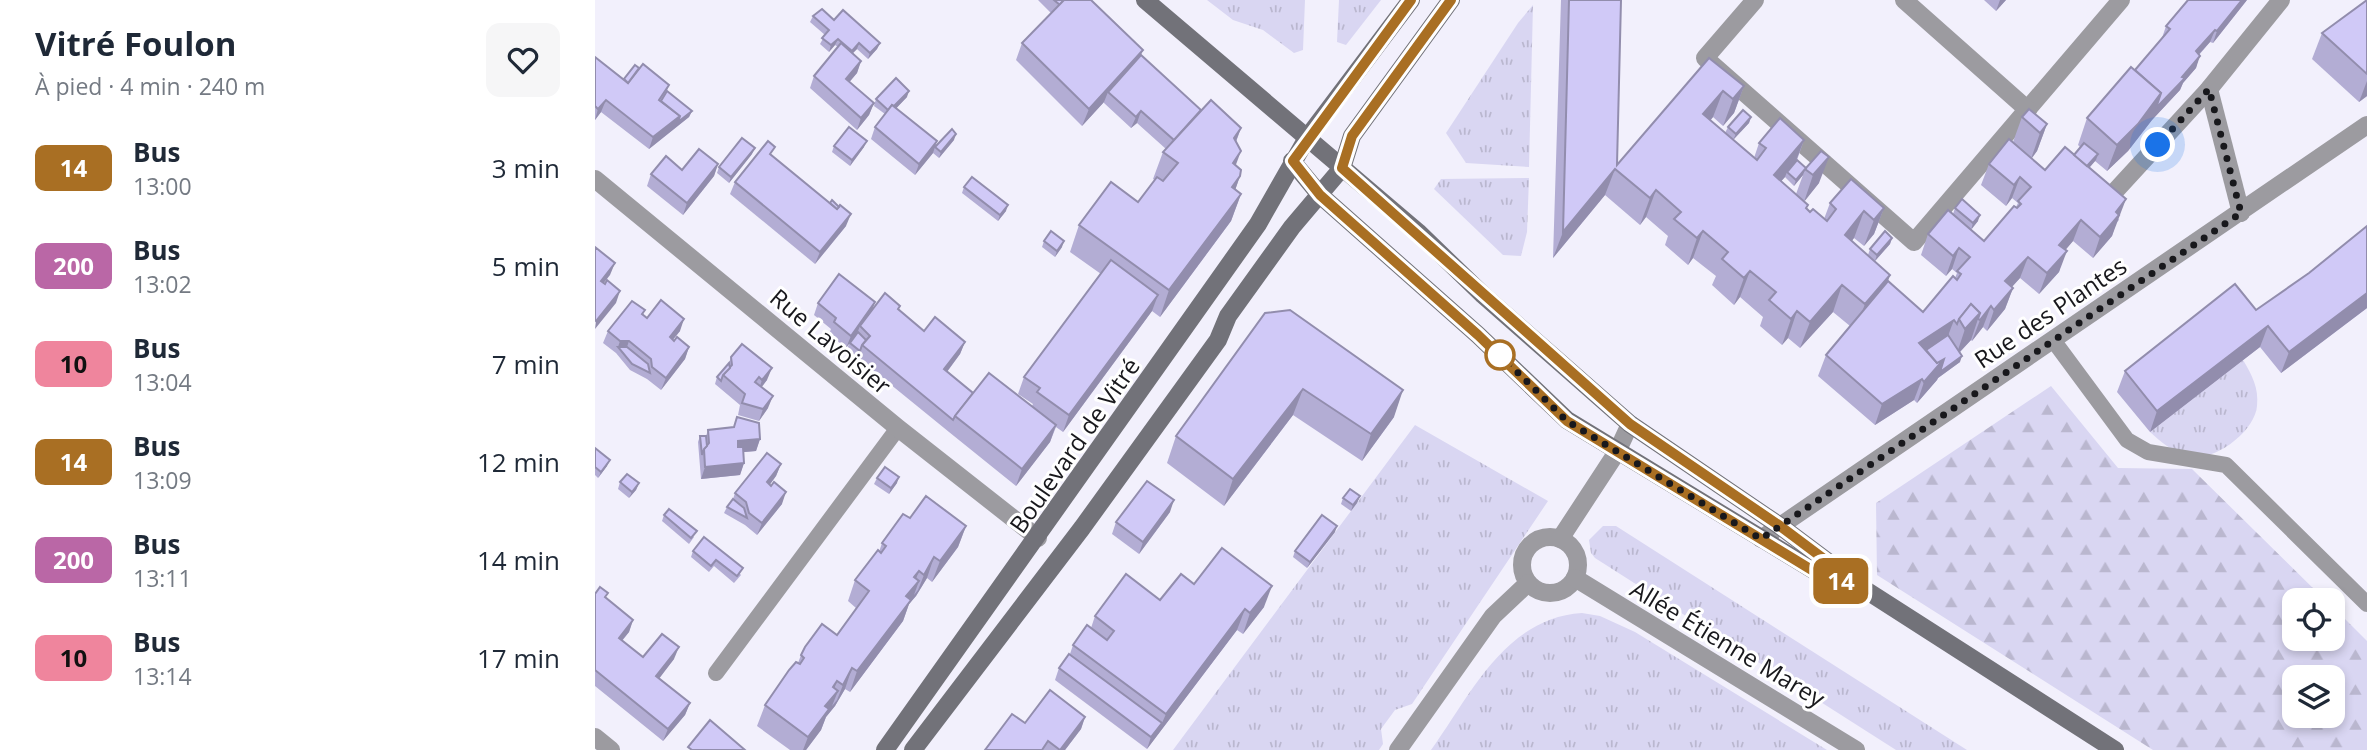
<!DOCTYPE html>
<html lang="fr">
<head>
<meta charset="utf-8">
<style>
	body { margin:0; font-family:"Open Sans",sans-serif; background:#f6f6f7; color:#1f2937; height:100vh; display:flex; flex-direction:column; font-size:26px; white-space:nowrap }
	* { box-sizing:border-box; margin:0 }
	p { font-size:23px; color:#747a83 }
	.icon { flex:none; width:38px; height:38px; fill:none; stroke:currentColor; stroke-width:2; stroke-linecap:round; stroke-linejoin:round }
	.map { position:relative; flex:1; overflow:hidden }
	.drawer { display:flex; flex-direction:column; background:#fff; width:595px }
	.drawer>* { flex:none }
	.badge { padding:0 14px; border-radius:10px; font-size:24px; line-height:46px }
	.buttons { position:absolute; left:1687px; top:588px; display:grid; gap:14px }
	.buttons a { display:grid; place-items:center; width:63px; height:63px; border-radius:14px; background:#fff; box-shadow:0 4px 10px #0003; font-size:35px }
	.you { position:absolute; width:35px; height:35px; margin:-18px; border:5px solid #fff; border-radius:50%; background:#1a73e8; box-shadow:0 0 0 10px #1a73e833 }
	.map>.badge { position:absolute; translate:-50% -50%; box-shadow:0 0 0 4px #fff }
	.round { display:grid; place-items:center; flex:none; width:74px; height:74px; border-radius:14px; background:#f6f6f7 }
	.headline { display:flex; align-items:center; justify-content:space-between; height:119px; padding:0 35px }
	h1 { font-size:33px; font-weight:700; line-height:52px }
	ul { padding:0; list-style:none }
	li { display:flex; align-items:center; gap:21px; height:98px; padding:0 35px }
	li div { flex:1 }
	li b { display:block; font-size:26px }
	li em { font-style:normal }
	li .badge { min-width:77px; font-weight:700; text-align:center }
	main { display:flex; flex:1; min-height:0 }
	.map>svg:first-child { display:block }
	.grass { fill:url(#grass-tufts) }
	.forest { fill:url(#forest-firs); fill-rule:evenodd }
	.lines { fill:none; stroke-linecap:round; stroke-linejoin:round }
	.lane { stroke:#9c9ba0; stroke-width:16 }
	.street { stroke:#9c9ba0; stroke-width:18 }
	.secondary { stroke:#727279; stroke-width:18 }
	.wall { fill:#b3add4; fill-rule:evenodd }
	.shaded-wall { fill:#928dad }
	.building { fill:#d0c9f7; stroke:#928dad; stroke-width:2 }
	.line-casing { stroke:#fff; stroke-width:16 }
	.line { stroke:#a96f23; stroke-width:10 }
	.walk { stroke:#18181c; stroke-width:7; stroke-dasharray:0 12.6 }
	.stop-dot { fill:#fff; stroke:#a96f23; stroke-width:3.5 }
	.labels { text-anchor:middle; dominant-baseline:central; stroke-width:6; stroke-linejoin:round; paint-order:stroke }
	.street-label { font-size:24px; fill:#18181c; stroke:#fff }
</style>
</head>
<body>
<main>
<section class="drawer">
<div class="headline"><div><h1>Vitré Foulon</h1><p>À pied · 4 min · 240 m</p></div><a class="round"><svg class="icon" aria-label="heart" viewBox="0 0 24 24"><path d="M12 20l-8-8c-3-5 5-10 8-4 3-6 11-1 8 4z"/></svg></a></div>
<ul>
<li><span class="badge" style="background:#a96f23;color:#fff">14</span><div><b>Bus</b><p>13:00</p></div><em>3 min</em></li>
<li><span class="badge" style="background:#ba67a6;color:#fff">200</span><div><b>Bus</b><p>13:02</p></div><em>5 min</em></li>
<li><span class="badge" style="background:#ef859d;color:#111">10</span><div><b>Bus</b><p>13:04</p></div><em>7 min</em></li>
<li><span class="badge" style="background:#a96f23;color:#fff">14</span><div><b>Bus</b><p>13:09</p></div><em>12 min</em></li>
<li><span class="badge" style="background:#ba67a6;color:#fff">200</span><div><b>Bus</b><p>13:11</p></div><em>14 min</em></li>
<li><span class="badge" style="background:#ef859d;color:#111">10</span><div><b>Bus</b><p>13:14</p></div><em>17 min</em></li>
</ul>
</section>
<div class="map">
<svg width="1772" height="750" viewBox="0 0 1772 750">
	<defs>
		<pattern id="grass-tufts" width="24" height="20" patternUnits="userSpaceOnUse" patternTransform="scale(1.75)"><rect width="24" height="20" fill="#d9d6f2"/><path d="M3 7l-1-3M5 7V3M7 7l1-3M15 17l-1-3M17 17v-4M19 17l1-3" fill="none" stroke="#bab7cf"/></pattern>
		<pattern id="forest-firs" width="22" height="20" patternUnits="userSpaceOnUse" patternTransform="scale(1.75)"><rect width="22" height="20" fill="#d9d6f2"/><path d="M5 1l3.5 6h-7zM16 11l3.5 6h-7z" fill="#bab7cf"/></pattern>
	</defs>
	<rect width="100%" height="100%" fill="#f2f0fc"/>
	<g class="grass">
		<polygon points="612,0 710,0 708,50 699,53 668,30 638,20"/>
		<polygon points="744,0 786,0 751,45 742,42"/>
		<polygon points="938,5 934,167 871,163 851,133 923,23"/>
		<polygon points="934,178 932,232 926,256 908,255 839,189 846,179"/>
		<path d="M1648 360C1657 375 1664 388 1662 406 1660 432 1617 464 1592 456 1578 452 1566 442 1555 432Z"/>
		<polygon points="820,425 953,501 817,704 800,710 786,729 788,744 784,750 578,750"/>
		<polygon points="1008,526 1021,526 1372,750 1301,750 1000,558 996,553 994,540"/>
		<path d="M987 613 1005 616 1040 632 1232 750H836C876 694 910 618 987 613Z"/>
	</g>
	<path class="forest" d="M1456 386 1523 468 1597 469 1730 600H1699V639H1738V607L1772 641V750H1558L1282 575 1281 503ZM1699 677H1738V716H1699Z"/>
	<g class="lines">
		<g class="lane">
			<polyline points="1458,340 1532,440 1553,452 1631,465 1772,604"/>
			<polyline points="121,673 303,428"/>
		</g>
		<g class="street">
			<polyline points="1160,0 1110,58 1319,242 1526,0"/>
			<polyline points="1309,0 1433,110"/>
			<polyline points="1614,89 1646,213"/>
			<polyline points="0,179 303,428 443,538"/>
			<polyline points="1512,200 1614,89 1686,0"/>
			<circle cx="955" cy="565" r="28"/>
			<polyline points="965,539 1022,452 1035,424"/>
			<polyline points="1166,539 1772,125"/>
			<polyline points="980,578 1261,750"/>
			<polyline points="0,737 16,750"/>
			<polyline points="803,750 898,616 933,583"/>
		</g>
		<g class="secondary">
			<polyline points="550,0 823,232 888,295 1035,424 1185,526 1269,589 1520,750"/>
			<polyline points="697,161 725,195 883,335 972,420 1225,574 1249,582"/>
			<polyline points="290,750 663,224 712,138 816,0"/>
			<polyline points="318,750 487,528 623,340 633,316 697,227 747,168 757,136 856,0"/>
		</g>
	</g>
	<g class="wall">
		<polygon points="443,0 496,0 546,55 606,110 646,128 641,142 641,166 645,176 640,190 646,194 636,221 565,317 557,311 468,432 461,427 455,442 421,486 354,432 252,349 254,344 251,348 234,334 236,329 219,315 223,303 277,311 304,310 329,331 370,342 365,354 352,372 378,393 437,406 438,404 423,394 429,377 506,274 475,252 484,225 543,202 560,180 558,179 568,152 571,149 542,123 536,128 509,103 509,102 487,126 421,60 427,43 456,13"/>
		<path d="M966 0H1026L1022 165 1114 58 1149 86 1139 113 1128 126 1118 117 1115 121 1130 133 1133 127 1156 117 1154 123 1138 140 1159 158 1164 143 1209 140 1202 160 1211 168 1226 151 1224 183 1209 201 1212 209 1215 212 1229 219 1235 203 1289 208 1279 234 1269 246 1259 238 1256 242 1295 275 1293 281 1328 312 1360 278 1362 273 1357 269 1351 276 1326 255 1333 234 1358 214 1360 208 1383 221 1376 229 1389 241 1421 207 1423 203 1417 198 1411 206 1386 185 1394 164 1418 142 1427 117 1452 124 1442 151 1437 158 1450 170 1479 155 1485 147 1483 145 1492 118 1540 70 1568 38H1567L1571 26 1652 0 1618 43 1615 42 1604 55 1601 68 1588 83 1585 90 1557 120 1533 151 1512 171 1500 161 1494 168 1524 220 1521 223 1517 236 1498 258 1478 241 1470 250 1464 272 1444 294 1425 278 1417 287 1418 288 1410 309 1392 331 1388 327 1377 341 1376 340 1365 352V362L1343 378 1342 380 1322 403 1319 400 1280 425 1223 376 1231 355 1255 326 1238 312 1205 348 1193 338 1187 345 1165 326 1168 317 1145 297 1139 305 1117 285 1121 276 1098 258 1093 265 1070 245 1073 236 1051 217 1045 225 1010 195 958 258ZM1208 175 1201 194 1186 181 1190 177 1199 186Z"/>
		<polygon points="1389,0 1411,0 1401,11"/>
		<polygon points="1772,0 1772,96 1764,102 1717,59 1727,33"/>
		<polygon points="218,16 239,20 285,43 282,49 273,59 262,49 258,53 266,61 262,73 254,82 279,103 274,115 262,130 215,88 219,76 243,47 240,45 234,52 225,44 230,35 215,22"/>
		<polygon points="0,57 29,79 44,68 74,85 72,91 97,111 94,117 54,149 6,112 0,120"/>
		<polygon points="312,97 301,108 340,147 359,140 344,158 338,153 320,175 276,139 280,127 290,114 279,106 281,99"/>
		<polygon points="239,146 269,147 255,166 237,152"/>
		<polygon points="157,154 134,183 122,173 124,167"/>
		<polygon points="177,155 251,226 220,264 135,194 140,182"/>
		<polygon points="123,164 119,176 88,215 52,186 56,174"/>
		<polygon points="369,187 411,211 403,221 367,193"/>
		<polygon points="1772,226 1772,308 1686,373 1665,347 1555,432 1522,392 1530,371 1661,310 1714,273"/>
		<polygon points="1297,238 1295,244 1280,261 1273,255 1275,249"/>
		<polygon points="449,241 467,247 460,257 447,247"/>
		<polygon points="50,310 48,315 52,318 85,331 78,340 94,347 90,359 66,390 52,379 35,370 21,353 8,343 13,331"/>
		<polygon points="670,313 799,417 767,461 698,415 629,506 572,463 581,436"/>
		<polygon points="136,357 172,380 166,387 173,408 164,421 143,415 145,405 120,384 122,377 134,363"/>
		<polygon points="113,430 165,439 161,451 149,452 149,463 145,475 106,479 103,442 105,436 111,436"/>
		<polygon points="0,448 12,466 3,478 0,475"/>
		<polygon points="186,464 181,476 175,484 187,504 162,535 150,525 129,513 132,507 138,499 140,493"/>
		<polygon points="282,478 302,483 294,494 279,484"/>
		<polygon points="25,482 44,483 41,490 34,498 23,489"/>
		<polygon points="765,496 762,503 756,511 746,504 748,498"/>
		<polygon points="575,512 544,554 517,534 521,522"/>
		<polygon points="69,515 99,537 94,544 67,521"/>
		<polygon points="315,518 371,526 363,547 337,582 332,578 321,596 314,604 308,621 255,692 250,689 240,706 231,717 226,730 211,750 195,750 162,726 170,705 203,663 206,655 242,635 261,608 253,601 260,580 284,552 287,543"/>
		<polygon points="740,532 712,568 698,557 700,551"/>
		<polygon points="109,537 146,575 139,583 119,566 114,572 96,557 98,551"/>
		<polygon points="599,584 669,607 648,634 642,630 552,749 460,680 464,668 475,654 478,645 496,628 500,616 565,600"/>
		<polygon points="0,594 11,598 38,620 34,632 27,641 48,657 79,659 64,678 95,703 90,715 68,741 0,686"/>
		<polygon points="490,717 486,729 470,750 390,750 430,723"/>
	</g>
	<g class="shaded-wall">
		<polygon points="1405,0 1411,0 1401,11"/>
		<polygon points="1647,0 1652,0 1618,43 1622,31"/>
		<polygon points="1620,30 1615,42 1596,63 1601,51"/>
		<polygon points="243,39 240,45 234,52 236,45"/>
		<polygon points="264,43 262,49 254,57 257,51"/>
		<polygon points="285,43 282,49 273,59 275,53"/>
		<polygon points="548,50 541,67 513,92 509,102 487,126 494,109"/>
		<polygon points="1605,56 1601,68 1588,83 1585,90 1557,120 1533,151 1512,171 1522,145 1566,93 1587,77"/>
		<polygon points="266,61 262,73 247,91 251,79"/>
		<polygon points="1772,81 1772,96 1764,102"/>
		<polygon points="1149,86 1139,113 1128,126 1138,99"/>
		<polygon points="314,91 312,97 293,117 295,111"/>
		<polygon points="1128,91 1118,117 1098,141 1108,114"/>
		<polygon points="11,100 6,112 0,120 3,109"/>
		<polygon points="279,103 274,115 262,130 266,118"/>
		<polygon points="97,111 94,117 54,149 58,137 85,116"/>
		<polygon points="546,111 542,123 536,128 541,117"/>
		<polygon points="1156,117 1154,123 1138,140 1141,134"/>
		<polygon points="1452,124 1442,151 1436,159 1445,133"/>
		<polygon points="646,128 636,154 639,138"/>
		<polygon points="361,134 359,140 344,158 346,152"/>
		<polygon points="1209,140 1199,166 1192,172 1190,177 1169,201 1179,175"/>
		<polygon points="272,141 269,147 255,166 257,160"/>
		<polygon points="342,141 338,153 320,175 324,164"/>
		<polygon points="160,148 157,154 134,183 136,177"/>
		<polygon points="646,151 636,178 638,163"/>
		<polygon points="1503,154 1501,160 1487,176 1489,170"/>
		<polygon points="1234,157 1224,183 1209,202 1218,175"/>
		<polygon points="123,164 119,176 88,215 92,203"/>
		<polygon points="1020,169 1010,195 958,258 968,232"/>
		<polygon points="1210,169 1208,175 1199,186 1201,180"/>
		<polygon points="645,176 636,202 637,187"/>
		<polygon points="1425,177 1417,198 1411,206 1419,185"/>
		<polygon points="1061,190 1051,217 1045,225 1055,198"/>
		<polygon points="646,194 636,221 565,317 574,290"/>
		<polygon points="1531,199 1517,236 1498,258 1505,237 1521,212"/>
		<polygon points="413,205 411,211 403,221 405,215"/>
		<polygon points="1289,208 1279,234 1269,246 1279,220"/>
		<polygon points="1269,211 1259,238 1240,262 1250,235"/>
		<polygon points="256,214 251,226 220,264 225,252"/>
		<polygon points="1385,215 1383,221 1376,230 1378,223"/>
		<polygon points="1486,220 1478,241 1457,266 1464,245"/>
		<polygon points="1108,231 1098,258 1093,265 1102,238"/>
		<polygon points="1297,238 1295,244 1280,261 1282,255"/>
		<polygon points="469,241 467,247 460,257 462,251"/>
		<polygon points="1364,248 1357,269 1351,276 1358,256"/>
		<polygon points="1472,251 1464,272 1444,294 1452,273"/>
		<polygon points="1433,257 1425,278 1403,302 1410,281"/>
		<polygon points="20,263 15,275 1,293 6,281"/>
		<polygon points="1155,271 1145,297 1139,305 1149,278"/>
		<polygon points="1295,275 1285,302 1260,331 1270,304"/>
		<polygon points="1247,285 1238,312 1205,348 1215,322"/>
		<polygon points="1418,288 1410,309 1392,331 1399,310"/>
		<polygon points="25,291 21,303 0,329 1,321"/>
		<polygon points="1772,293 1772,308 1686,373 1694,352"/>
		<polygon points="563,295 557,311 468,432 474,415"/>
		<polygon points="280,302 276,314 265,326 263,331 251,348 256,336"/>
		<polygon points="1396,306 1388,327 1377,341 1385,320"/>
		<polygon points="1202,311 1193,338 1187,345 1196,319"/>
		<polygon points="1385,313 1376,340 1361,356 1370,329"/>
		<polygon points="89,319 85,331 70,349 75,337"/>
		<polygon points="1359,320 1351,341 1319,358 1324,343"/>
		<polygon points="1673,326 1665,347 1555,432 1562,411"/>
		<polygon points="25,341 34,341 30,353 23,347"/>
		<polygon points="370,342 365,354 345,381 349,369"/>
		<polygon points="94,347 90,359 66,390 71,378"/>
		<polygon points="1367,356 1365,362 1343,378 1342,380 1322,403 1329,382 1349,359"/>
		<polygon points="177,368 172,380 163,392 167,380"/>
		<polygon points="1327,379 1319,400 1280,425 1287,404"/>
		<polygon points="708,389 698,415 629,506 638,479"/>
		<polygon points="808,390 799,417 767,461 776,434"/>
		<polygon points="178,396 173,408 164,421 168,409"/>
		<polygon points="461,425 455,442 421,486 427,469"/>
		<polygon points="165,439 161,451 138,453 143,441"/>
		<polygon points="15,460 12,466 3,478 6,472"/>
		<polygon points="149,463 145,475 106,479 110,467"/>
		<polygon points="186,464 181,476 168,494 172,482"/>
		<polygon points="304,477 302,483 294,494 296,488"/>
		<polygon points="44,483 41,490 34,498 37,492"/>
		<polygon points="191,492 187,504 162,535 167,523"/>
		<polygon points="765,496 762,503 756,511 758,505"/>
		<polygon points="579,500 575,512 544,554 548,542"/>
		<polygon points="371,526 363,547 337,582 345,561"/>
		<polygon points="742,526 740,532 712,568 715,562"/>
		<polygon points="339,557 332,578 321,596 314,604 308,621 255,692 262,671 311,596 319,577 324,571 317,589 324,581 319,595 323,590 329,575"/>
		<polygon points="677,586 669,607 648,634 655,613"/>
		<polygon points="650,609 642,630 552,749 556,737 567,723 571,714"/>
		<polygon points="38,620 34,632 19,650 24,638"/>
		<polygon points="84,647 79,659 57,688 61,676"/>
		<polygon points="257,668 250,689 240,706 231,717 226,730 211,750 208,750 213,737 238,687 242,681 235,700 243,691 237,706 242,700 248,685"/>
		<polygon points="95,703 90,715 68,741 73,729"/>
		<polygon points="490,717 486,729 470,750 465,750"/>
	</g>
	<g class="building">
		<polygon points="459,0 469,0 465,5"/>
		<polygon points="469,0 496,0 548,50 494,109 427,43"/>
		<polygon points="974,0 1026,0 1022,165 1114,58 1149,86 1138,99 1128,91 1108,114 1162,160 1171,148 1164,143 1185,118 1209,140 1179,175 1213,205 1211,208 1215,212 1218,209 1232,221 1241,209 1235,203 1256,179 1289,208 1279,220 1269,211 1250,235 1295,275 1270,304 1247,285 1215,322 1202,311 1196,319 1174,300 1181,292 1155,271 1149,278 1127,259 1133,252 1108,231 1102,238 1079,219 1086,212 1061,190 1055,198 1020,169 968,232"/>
		<polygon points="1593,0 1647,0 1622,31 1620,30 1601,51 1605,56 1587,77 1590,78 1561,108 1566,93 1540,70 1575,29 1571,26"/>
		<polygon points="1772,0 1772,74 1727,33"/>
		<polygon points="227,9 239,20 248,10 285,43 275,53 264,43 257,51 243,39 236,45 227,38 234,30 218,16"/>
		<polygon points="246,43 266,61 251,79 279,103 266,118 219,76"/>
		<polygon points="546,55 606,110 579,140 546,111 541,117 513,92"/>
		<polygon points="0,57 33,83 48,64 74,85 64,100 85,116 58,137 11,100 3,109 0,106"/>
		<polygon points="40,65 44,68 33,83 29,79"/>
		<polygon points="1536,67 1566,93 1543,124 1522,145 1492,118"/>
		<polygon points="301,78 314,91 299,106 297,105 293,110 281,99"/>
		<polygon points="72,91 97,111 83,122 85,116 66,101"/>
		<polygon points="616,100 646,128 639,138 646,151 638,163 646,170 645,176 637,187 646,194 574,290 484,225 516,182 543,202 562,177 568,181 583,163 568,152"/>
		<polygon points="297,105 342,141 324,164 280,127"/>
		<polygon points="1434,109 1452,124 1445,133 1427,117"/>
		<polygon points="1148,110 1156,117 1141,134 1133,127"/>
		<polygon points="254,127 272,141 257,160 239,146"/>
		<polygon points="357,129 361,134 346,152 340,147"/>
		<polygon points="147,138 160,148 136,177 124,167"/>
		<polygon points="1414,139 1450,170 1470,147 1531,199 1521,212 1524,215 1505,237 1486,220 1464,245 1472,251 1452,273 1433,257 1410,281 1418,288 1399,310 1396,306 1385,320 1383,319 1385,313 1376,304 1364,319 1362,324 1359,320 1324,343 1342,363 1349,359 1329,382 1327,379 1287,404 1231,355 1293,281 1328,312 1358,276 1362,280 1366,274 1362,271 1375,257 1364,248 1358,256 1333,234 1353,210 1389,241 1419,206 1422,208 1426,204 1423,201 1436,187 1425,177 1419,185 1394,164"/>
		<polygon points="173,141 180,147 175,154 242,209 245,205 256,214 225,252 140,182"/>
		<polygon points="1489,143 1503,154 1492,166 1479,155"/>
		<polygon points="104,149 123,164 92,203 56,174 71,156 87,170"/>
		<polygon points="1226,151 1234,157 1218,175 1210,169"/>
		<polygon points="1202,160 1211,168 1201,180 1192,172"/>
		<polygon points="377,177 413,205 405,215 369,187"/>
		<polygon points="1367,199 1385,215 1378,223 1360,208"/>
		<polygon points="237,200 244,207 242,209 235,203"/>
		<polygon points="1772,226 1772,293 1694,352 1673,326 1562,411 1530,371 1640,284 1661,310 1714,273"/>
		<polygon points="456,231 469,241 462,251 449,241"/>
		<polygon points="1290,231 1297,238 1282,255 1275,249"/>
		<polygon points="0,247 20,263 6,281 10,284 12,280 25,291 1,321 0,320"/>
		<polygon points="516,260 563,295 474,415 442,392 445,388 429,377"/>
		<polygon points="244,274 280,302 256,336 239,322 241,318 223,303"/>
		<polygon points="290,293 305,306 303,309 329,331 340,317 370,342 349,369 378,393 360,416 358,420 267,345 275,336 265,326"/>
		<polygon points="66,300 89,319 75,337 79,341 82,337 94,347 71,378 57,367 56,359 34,341 25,341 13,331 37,301 50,310 47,314 52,318"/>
		<polygon points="1376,304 1385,313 1370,329 1364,319"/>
		<polygon points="695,310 808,390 776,434 708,389 638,479 581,436 670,313"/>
		<polygon points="263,332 271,340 267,345 265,351 255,343"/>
		<polygon points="1353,335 1367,356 1345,372 1349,359 1342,363 1331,350"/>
		<polygon points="147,344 177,368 167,380 164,377 160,382 178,396 168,409 147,403 150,394 128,375 137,365 136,357"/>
		<polygon points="23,347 32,347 53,364 55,373 37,364"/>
		<polygon points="134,363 135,368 128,375 126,381 122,377"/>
		<polygon points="394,373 461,425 427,469 360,416"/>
		<polygon points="142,417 164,423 165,439 143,441 143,447 148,447 149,463 110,467 109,449 114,443 113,430 139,427"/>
		<polygon points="105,436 111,436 112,446 109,449 107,455"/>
		<polygon points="0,448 15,460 6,472 0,467"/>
		<polygon points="172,453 186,464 172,482 176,486 179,482 191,492 167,523 154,513 151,502 140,493"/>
		<polygon points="290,467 304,477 296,488 282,478"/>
		<polygon points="32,474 44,483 37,492 25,482"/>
		<polygon points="552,481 579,500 548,542 521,522"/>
		<polygon points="755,489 765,496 758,505 748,498"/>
		<polygon points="331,496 371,526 345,561 339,557 329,575 324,571 319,577 324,581 311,596 316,600 262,671 257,668 248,685 242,681 238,687 243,691 230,706 234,709 213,737 170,705 194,670 201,662 205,664 209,658 206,655 210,647 227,624 242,635 274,591 260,580 283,550 286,553 291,546 287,543 308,514 315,518"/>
		<polygon points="138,499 149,508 152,518 132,507"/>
		<polygon points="74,509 102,531 96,538 69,515"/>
		<polygon points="727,515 742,526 715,562 700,551"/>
		<polygon points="109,537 148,568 142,576 121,560 116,566 98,551"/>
		<polygon points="627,548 677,586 655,613 650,609 571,714 478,645 492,625 512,640 519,631 500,616 531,574 565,600 586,574 599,584"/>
		<polygon points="5,587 13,593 10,597 38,620 24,638 48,657 67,634 84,647 61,676 95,703 73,729 0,670 0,594"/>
		<polygon points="474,654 567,723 556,737 464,668"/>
		<polygon points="455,690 490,717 465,750 453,741 447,750 390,750 417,714 430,723"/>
		<polygon points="115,720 150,750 97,750 93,747"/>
	</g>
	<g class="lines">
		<defs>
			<polyline id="line" points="816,0 698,161 725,195 883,335 972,421 1225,575 1269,589 1185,526 1035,424 747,168 757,136 856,0"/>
		</defs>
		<use href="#line" class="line-casing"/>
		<use href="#line" class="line"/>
		<polyline class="walk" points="905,355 972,421 1166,539 1646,213 1614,89 1563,145"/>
	</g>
	<circle class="stop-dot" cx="905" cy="355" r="14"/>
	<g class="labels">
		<g class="street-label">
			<text transform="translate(1455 312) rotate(-34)">Rue des Plantes</text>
			<text transform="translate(236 341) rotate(40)">Rue Lavoisier</text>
			<text transform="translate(479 445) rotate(-55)">Boulevard de Vitré</text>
			<text transform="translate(1133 643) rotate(31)">Allée Étienne Marey</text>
		</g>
	</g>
</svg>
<div class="buttons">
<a><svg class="icon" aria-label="locate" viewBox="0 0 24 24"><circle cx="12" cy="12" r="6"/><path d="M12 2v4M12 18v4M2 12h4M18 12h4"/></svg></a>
<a><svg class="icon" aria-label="layers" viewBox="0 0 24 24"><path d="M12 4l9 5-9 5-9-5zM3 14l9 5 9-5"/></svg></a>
</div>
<div class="you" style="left:1563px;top:145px"></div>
<b class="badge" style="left:1246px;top:581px;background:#a96f23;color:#fff">14</b>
</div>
</main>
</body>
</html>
